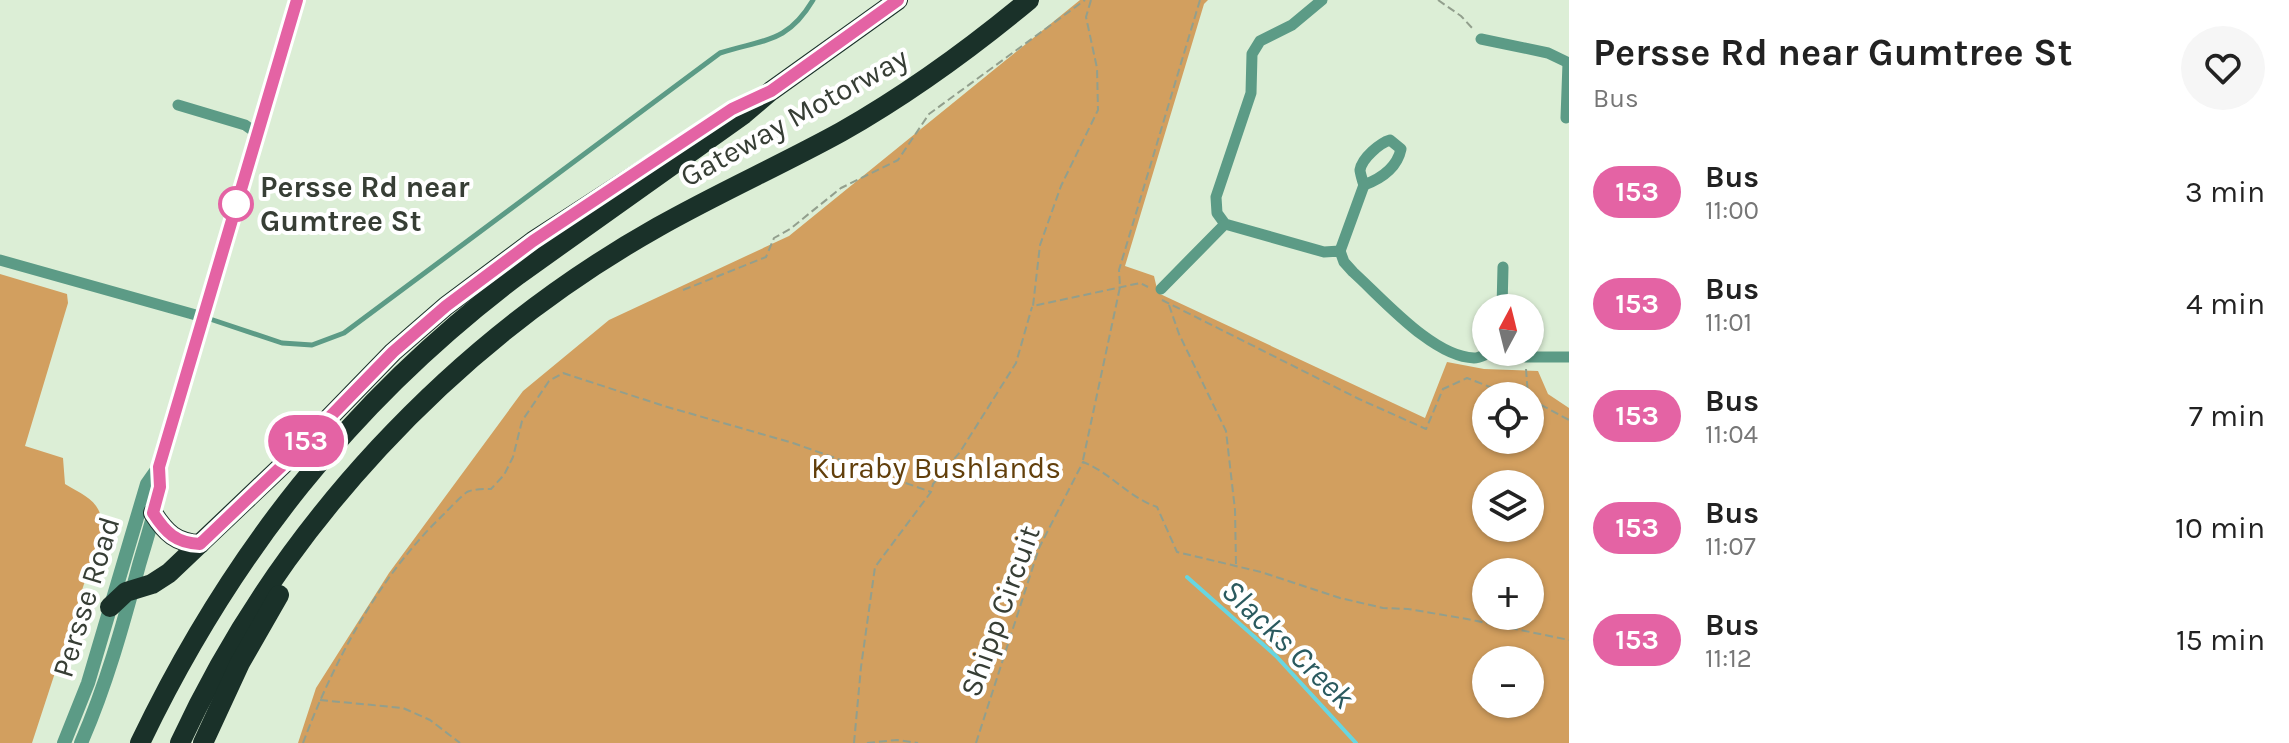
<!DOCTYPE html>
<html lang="en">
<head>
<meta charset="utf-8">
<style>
	body { margin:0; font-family:Karla,sans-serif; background:#f6f6f6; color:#222; height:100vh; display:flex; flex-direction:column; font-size:30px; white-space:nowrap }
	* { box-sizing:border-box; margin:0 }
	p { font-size:26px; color:#767676 }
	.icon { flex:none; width:44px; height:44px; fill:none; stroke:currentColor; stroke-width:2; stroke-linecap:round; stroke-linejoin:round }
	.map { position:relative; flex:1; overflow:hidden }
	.side { display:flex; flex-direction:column; background:#fff; width:720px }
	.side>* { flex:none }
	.badge { padding:0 16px; border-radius:26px; font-size:28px; line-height:52px }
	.needle { width:52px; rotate:7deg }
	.buttons { position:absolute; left:1472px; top:294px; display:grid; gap:16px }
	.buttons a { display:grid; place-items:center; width:72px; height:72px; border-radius:50%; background:#fff; box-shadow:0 2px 6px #0004; font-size:40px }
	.map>.badge { position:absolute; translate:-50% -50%; box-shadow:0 0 0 4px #fff }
	.round { display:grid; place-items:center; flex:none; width:84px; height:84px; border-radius:42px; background:#f6f6f6 }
	.overview { display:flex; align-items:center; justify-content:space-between; height:136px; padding:0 24px }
	h1 { font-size:38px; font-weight:700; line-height:60px }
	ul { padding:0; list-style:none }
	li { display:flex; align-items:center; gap:24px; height:112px; padding:0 24px }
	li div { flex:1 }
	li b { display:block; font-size:30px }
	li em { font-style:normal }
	li .badge { min-width:88px; font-weight:700; text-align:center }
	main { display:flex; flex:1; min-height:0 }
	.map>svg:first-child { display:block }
	.forest { fill:#d29f5f; fill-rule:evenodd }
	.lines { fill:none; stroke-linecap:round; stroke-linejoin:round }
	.stream { stroke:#67d6e1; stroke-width:4 }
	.path { stroke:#929f8d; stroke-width:2; stroke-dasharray:8 4; stroke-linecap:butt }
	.service { stroke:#5c9b86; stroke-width:5 }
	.minor { stroke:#5c9b86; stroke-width:11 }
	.tertiary { stroke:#5c9b86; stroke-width:14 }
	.motorway { stroke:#1a3129; stroke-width:20 }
	.line-casing { stroke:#fff; stroke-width:18 }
	.line { stroke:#e463a4; stroke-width:12 }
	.stop-dot { fill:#fff; stroke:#e463a4; stroke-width:4 }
	.labels { text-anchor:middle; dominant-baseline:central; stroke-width:8; stroke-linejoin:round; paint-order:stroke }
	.street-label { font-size:30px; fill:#373e35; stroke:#fff }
	.stop-label { font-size:30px; font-weight:bold; fill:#373e35; stroke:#fff; text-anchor:start }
	.park-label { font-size:30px; fill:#623f0b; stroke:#fff }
	.water-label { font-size:32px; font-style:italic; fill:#2a5a5f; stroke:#fff }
</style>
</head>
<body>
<main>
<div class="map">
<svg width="1569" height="743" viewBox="0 0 1569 743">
	<rect width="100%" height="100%" fill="#dceed6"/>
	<g class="forest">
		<path d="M1080 0H1208L1204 4 1125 266 1154 276 1158 293 1425 418 1447 362 1484 369 1538 371 1548 394 1569 408V743H298L316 688 389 573 523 391 609 320 789 236ZM1486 396H1530V440H1486ZM1486 484H1530V528H1486ZM1486 572H1530V616H1486ZM1486 660H1530V704H1486Z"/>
		<path d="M0 274 67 294 68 303 25 446 63 458 65 484C87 497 105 503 101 532L32 743H0Z"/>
	</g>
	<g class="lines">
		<polyline class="stream" points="1187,577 1276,656 1356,743"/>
		<g class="path">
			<polyline points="1091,0 1086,17 1097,68 1098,110 1061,186 1040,245 1033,306 1140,283 1148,287"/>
			<polyline points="1438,0 1461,16 1474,30"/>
			<polyline points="683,290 766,257 774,238 790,229 841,188 898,160 929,114 1085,0"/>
			<polyline points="1162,300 1359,399 1426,429 1443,389 1467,378 1513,396"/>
			<polyline points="1169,305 1179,334 1226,431 1235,510 1236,565"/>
			<polyline points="1526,369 1528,396"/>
			<polyline points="1530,399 1569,420"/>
			<polyline points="1083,460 1120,287 1119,270 1200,0"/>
			<polyline points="320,700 403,708 430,720 460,743"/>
			<path d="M303 743C334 660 380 575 444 514 451 507 459 498 467 492 473 489 483 489 491 489L504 475 513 457 522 421 549 381 563 373 664 406 793 443 931 492"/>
			<polyline points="854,743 861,667 875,567 931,492 933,484 960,452 1016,363 1032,307"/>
			<polyline points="867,743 897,740 918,743"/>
			<path d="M976 743 1039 548 1083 462C1111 473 1128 497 1157 507L1177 552 1261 572 1340 598 1383 608 1408 609 1467 619 1569 640"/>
		</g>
		<path class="service" d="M204 317 282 343 312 345 344 333 720 53C763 39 787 44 813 0"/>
		<g class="minor">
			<path d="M1322 0 1292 25 1260 41 1252 54 1251 93 1216 197 1217 213 1225 224 1324 252 1340 251 1344 262 1353 272C1383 299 1433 357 1474 358 1480 358 1486 354 1492 352"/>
			<polyline points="1481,39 1548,53 1569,63"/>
			<polyline points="178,105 245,125 258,134"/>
			<polyline points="1566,118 1568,63"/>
			<path d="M1390 140 1401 149C1397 168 1380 179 1364 185 1363 183 1360 172 1360 170 1362 158 1380 143 1390 140Z"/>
			<polyline points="1340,251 1364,185"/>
			<polyline points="0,260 203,317"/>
			<polyline points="1161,289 1225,224"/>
			<polyline points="1502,308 1503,267"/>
			<polyline points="1510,352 1526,357 1569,357"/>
		</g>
		<g class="tertiary">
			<polyline points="64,743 88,683 147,484 159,467 297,0"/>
			<path d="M81 743C106 686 123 625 139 565 148 533 161 500 159 467"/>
		</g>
		<g class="motorway">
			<path d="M153 513C166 533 176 543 200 544"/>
			<polyline points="110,607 126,592 152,584 169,573 288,460 393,352 446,306 533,241 649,166"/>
			<path d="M140 743C230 555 351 401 518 275L744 114 771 91 898 0"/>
			<path d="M180 743C279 528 452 343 658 227 718 193 781 165 841 132 908 94 970 49 1029 0"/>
			<polyline points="203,743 240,663 279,595"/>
		</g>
	</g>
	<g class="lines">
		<defs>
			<path id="line" d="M297 0 159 467 160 487 153 513C166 533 176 543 200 544L288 460 393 352 446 306 533 241 732 109 771 91 898 0"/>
		</defs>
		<use href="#line" class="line-casing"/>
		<use href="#line" class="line"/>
	</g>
	<circle class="stop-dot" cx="236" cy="204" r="16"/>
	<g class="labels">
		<g class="street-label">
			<text transform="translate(794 117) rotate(-29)">Gateway Motorway</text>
			<text transform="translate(86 597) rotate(-73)">Persse Road</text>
			<text transform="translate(1000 611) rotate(-70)">Shipp Circuit</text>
		</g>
		<g class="stop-label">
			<text x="260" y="187">Persse Rd near<tspan x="260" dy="34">Gumtree St</tspan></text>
		</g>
		<g class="park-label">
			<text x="936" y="468">Kuraby Bushlands</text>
		</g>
		<g class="water-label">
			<text transform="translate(1288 644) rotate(44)">Slacks Creek</text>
		</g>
	</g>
</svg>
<div class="buttons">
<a><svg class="needle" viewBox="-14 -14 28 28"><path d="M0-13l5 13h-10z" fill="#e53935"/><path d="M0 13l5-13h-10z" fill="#767676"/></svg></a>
<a><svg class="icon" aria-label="locate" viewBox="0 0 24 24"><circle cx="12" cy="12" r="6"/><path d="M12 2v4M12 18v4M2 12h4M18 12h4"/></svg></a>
<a><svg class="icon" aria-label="layers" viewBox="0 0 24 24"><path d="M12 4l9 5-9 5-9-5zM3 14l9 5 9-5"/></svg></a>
<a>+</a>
<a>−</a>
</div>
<b class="badge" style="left:306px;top:441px;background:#e463a4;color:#fff">153</b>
</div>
<section class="side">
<div class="overview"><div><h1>Persse Rd near Gumtree St</h1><p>Bus</p></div><a class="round"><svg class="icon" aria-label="heart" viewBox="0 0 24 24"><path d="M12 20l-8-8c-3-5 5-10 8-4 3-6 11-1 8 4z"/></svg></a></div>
<ul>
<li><span class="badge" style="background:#e463a4;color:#fff">153</span><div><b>Bus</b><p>11:00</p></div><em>3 min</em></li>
<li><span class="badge" style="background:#e463a4;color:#fff">153</span><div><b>Bus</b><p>11:01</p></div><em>4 min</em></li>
<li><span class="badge" style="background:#e463a4;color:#fff">153</span><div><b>Bus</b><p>11:04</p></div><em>7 min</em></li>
<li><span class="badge" style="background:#e463a4;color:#fff">153</span><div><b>Bus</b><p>11:07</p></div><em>10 min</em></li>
<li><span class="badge" style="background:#e463a4;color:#fff">153</span><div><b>Bus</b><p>11:12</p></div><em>15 min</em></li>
</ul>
</section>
</main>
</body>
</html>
